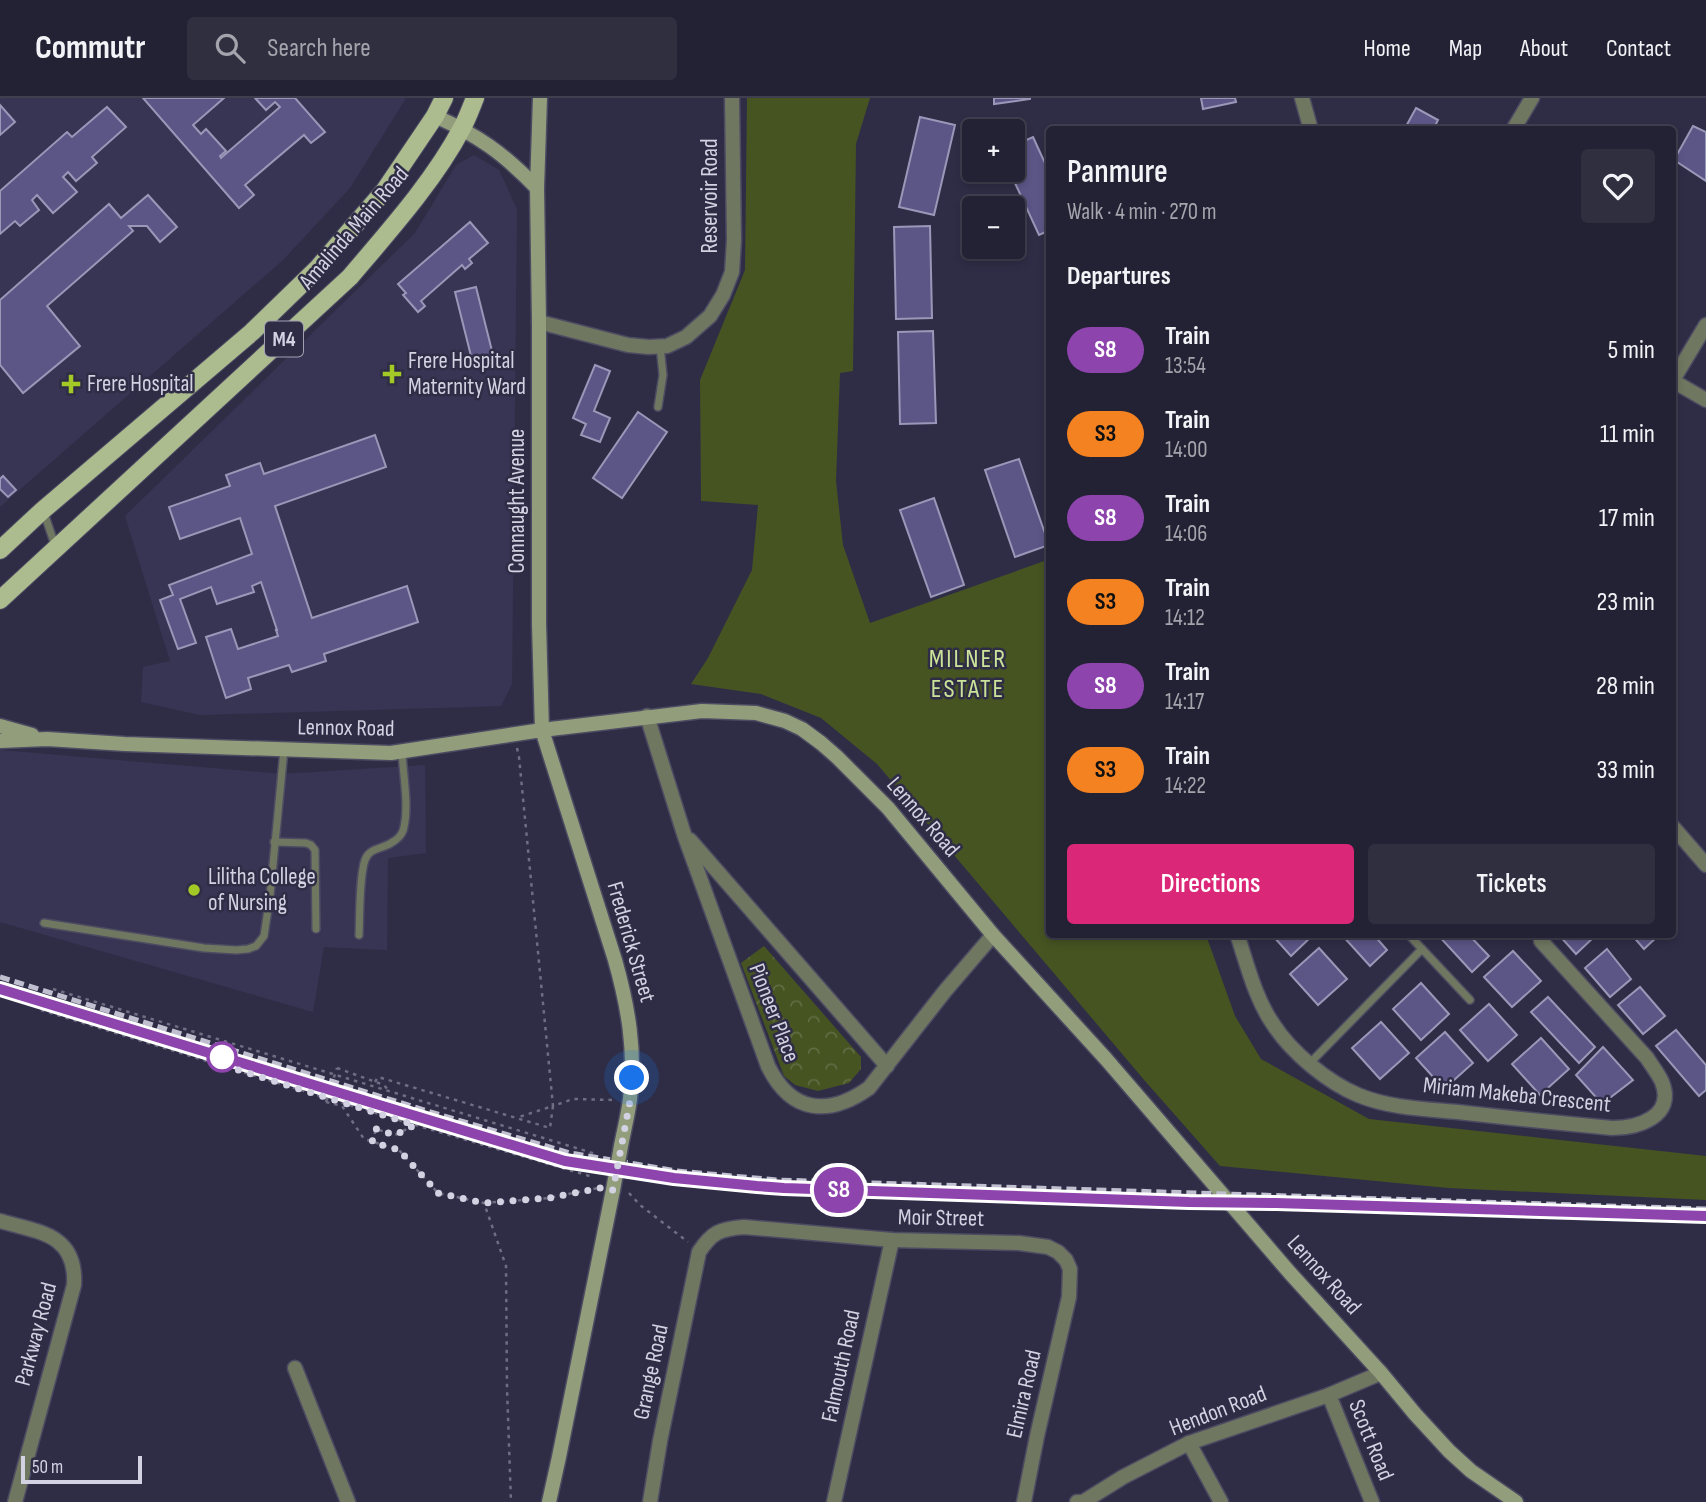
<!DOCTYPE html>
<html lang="en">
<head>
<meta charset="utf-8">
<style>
	body { margin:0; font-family:"Sofia Sans Condensed",sans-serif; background:#2f2f40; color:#f1f3f6; height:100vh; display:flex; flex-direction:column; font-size:26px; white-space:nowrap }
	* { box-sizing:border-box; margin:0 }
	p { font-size:23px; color:#a3a4ac }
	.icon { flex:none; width:38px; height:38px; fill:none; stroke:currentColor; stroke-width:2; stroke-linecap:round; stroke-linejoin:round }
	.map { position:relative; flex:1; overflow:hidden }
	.side { position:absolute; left:1046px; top:28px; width:630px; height:812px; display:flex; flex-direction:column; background:#232234; border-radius:7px; box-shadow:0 4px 10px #0003,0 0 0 2px #403f4f }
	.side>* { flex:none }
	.badge { padding:0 14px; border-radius:23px; font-size:24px; line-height:46px }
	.buttons { position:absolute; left:962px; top:21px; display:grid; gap:14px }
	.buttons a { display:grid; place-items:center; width:63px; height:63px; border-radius:7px; background:#232234; box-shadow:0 4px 10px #0003,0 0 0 2px #403f4f; font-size:35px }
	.scale { position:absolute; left:21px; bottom:18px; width:121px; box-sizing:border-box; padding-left:7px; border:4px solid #d2d2e2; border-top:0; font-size:19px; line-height:24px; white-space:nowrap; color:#d2d2e2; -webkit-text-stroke:5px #2f2d46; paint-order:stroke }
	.you { position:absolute; width:35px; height:35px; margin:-18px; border:5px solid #fff; border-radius:50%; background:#1a73e8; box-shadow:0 0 0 10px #1a73e833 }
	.map>.badge { position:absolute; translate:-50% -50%; box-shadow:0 0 0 4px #fff }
	h2 { padding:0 21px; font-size:26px; line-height:63px }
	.round { display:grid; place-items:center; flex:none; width:74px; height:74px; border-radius:7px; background:#2f2f40 }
	.overview { display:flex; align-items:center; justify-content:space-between; height:119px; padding:0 21px }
	h1 { font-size:33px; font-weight:600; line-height:52px }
	.button { display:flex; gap:14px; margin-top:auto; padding:14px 21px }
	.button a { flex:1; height:80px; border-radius:7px; background:#db2777; color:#fff; font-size:28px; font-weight:600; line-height:80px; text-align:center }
	.button a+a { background:#2f2f40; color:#f1f3f6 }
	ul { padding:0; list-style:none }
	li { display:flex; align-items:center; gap:21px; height:84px; padding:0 21px }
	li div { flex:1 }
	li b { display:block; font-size:26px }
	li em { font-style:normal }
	li .badge { min-width:77px; font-weight:700; text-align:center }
	header { display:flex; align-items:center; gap:42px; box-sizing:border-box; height:98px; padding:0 35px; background:#232234; border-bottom:2px solid #403f4f }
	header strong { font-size:33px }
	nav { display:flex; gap:38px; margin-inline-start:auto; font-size:24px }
	.search { width:490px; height:63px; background:#2f2f40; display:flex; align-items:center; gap:18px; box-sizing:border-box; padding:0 24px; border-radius:7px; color:#a3a4ac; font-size:26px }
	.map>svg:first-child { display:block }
	.built { fill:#383554 }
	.green { fill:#465422 }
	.park { fill:url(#park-crowns) }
	.building { fill:#5b5686; stroke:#9a98b8; stroke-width:2 }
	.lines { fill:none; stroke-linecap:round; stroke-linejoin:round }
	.lane-casing { stroke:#4c4b62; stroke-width:10 }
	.street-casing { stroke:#4c4b62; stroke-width:17 }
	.secondary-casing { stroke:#4c4b62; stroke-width:17 }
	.primary-casing { stroke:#4c4b62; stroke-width:20 }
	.path { stroke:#6e6d82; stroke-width:2.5; stroke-dasharray:3.5 5; stroke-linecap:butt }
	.lane { stroke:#6f7761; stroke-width:7 }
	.street { stroke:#6f7761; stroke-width:14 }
	.secondary { stroke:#929e7b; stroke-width:14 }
	.primary { stroke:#adbc8f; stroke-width:18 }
	.rail { stroke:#bfbfd0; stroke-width:5; stroke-dasharray:10 5; stroke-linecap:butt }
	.secondary-bridge-casing { stroke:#4c4b62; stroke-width:17; stroke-linecap:butt }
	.path-bridge { stroke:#6e6d82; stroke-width:2.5; stroke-dasharray:3.5 5; stroke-linecap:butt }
	.secondary-bridge { stroke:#929e7b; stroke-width:14 }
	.line-casing { stroke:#fff; stroke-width:16 }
	.line { stroke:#8e44ad; stroke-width:10 }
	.walk { stroke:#d2d2e2; stroke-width:7; stroke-dasharray:0 12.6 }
	.poi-dot { fill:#a3c927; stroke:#2f2d46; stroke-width:2.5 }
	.stop-dot { fill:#fff; stroke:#8e44ad; stroke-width:3.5 }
	.labels { text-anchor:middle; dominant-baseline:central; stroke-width:5; stroke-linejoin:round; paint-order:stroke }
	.shield { fill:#2f2d46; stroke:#a1a0b3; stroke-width:2 }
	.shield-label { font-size:21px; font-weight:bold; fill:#d2d2e2 }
	.street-label { font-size:23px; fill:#d2d2e2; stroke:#2f2d46 }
	.poi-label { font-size:23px; fill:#d2d2e2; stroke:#2f2d46; text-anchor:start }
	.quarter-label { font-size:26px; letter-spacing:2px; fill:#cbe399; stroke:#2f2d46 }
</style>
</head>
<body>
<header>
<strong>Commutr</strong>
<div class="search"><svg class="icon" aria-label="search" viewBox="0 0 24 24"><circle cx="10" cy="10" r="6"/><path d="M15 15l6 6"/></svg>Search here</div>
<nav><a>Home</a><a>Map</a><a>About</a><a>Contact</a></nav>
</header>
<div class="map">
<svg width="1706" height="1404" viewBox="0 0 1706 1404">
	<defs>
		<pattern id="park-crowns" width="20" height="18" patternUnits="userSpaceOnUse" patternTransform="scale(1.75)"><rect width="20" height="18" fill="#465422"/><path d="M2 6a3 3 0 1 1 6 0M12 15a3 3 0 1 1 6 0" fill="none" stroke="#606c42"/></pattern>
	</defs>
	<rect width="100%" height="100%" fill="#2f2d46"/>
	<g class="built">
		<polygon points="0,0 406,0 350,90 283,162 0,409"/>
		<polygon points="474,57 499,72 517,111 512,586 501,608 200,617 141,604 143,569 170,563 125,418 415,135 456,67"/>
		<polygon points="0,652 282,676 425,667 426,755 388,760 387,852 324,849 313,914 0,824"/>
	</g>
	<polygon class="green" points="747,0 870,0 856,46 853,273 840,275 836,383 843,447 870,525 1050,461 1050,836 1206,837 1235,918 1261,961 1369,1021 1706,1058 1706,1102 1448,1090 1220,1068 1145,983 877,666 821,620 761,596 691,586 708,560 752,472 758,407 701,403 700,282 745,172"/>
	<polygon class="park" points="764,848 861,959 861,971 849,985 818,993 795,987 784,978 741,865"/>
	<g class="building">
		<polygon points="143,0 224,0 193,27 201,36 206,31 226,53 220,58 221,60 280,9 275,4 266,12 255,0 295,0 325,34 311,45 304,37 245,87 254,97 239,110"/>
		<polygon points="994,0 1030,0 1030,1 994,6"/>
		<polygon points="1201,0 1235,0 1236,4 1203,11"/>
		<polygon points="0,7 15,24 0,37"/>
		<polygon points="107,9 126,29 92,59 97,65 76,83 68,74 63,79 77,94 53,115 37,97 32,102 39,112 20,128 15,123 0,136 0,93 67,34 72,39"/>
		<polygon points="1416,10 1438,22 1433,32 1404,32"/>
		<polygon points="920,19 955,27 934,117 899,109"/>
		<polygon points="1693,28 1706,34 1706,83 1674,62"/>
		<polygon points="1033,39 1050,76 1050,132 1039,137 1009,72 1013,72 1013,48"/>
		<polygon points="148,97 177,129 160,144 147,128 129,128 133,133 47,208 80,248 23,295 0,267 0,202 109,106 121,120"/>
		<polygon points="470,124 488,145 469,161 472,165 465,171 462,167 421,203 425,208 418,214 403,197 406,195 398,186"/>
		<polygon points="930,128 932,220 896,221 894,129"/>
		<polygon points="476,189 493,257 472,262 455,194"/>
		<polygon points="933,233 936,325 900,326 898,234"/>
		<polygon points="595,267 610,273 594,313 610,320 600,344 581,337 586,326 573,320"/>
		<polygon points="638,314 667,334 622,400 593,380"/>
		<polygon points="375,337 386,369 275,408 312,520 407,488 418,524 324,556 326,563 292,574 289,567 248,580 251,591 226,600 206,539 231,531 238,551 278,538 276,532 277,532 261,484 252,488 254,494 217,506 211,489 180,501 196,545 178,551 160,502 173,497 169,487 252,456 240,420 180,441 169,409 230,388 226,377 260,365 264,376"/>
		<polygon points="1019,361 1049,447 1015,459 985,372"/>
		<polygon points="3,378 16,392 8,399 0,391 0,381"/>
		<polygon points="934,400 964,487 931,499 900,412"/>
		<polygon points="1275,836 1314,836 1291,858 1273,838"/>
		<polygon points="1341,836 1373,836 1387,852 1370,868"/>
		<polygon points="1437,836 1468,836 1489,858 1472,874"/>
		<polygon points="1558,836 1590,836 1593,840 1576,856"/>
		<polygon points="1631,836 1660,836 1644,851"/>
		<polygon points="1319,850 1347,881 1318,907 1290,876"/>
		<polygon points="1607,851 1631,881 1610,899 1585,870"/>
		<polygon points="1513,853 1541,883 1512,909 1484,879"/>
		<polygon points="1421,885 1449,916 1421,942 1393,911"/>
		<polygon points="1640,889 1665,918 1643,936 1618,907"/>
		<polygon points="1548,899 1595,949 1579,965 1531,914"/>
		<polygon points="1489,906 1517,937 1488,963 1460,932"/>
		<polygon points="1381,924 1409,955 1380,981 1352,950"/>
		<polygon points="1676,932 1706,967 1706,992 1699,998 1656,948"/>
		<polygon points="1445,934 1473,965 1444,991 1416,960"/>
		<polygon points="1541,940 1569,971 1540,997 1512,966"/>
		<polygon points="1603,949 1633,982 1602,1006 1576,977"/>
	</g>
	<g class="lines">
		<defs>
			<g id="lane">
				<polyline points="658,309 663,277 660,248"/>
				<polyline points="44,415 56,450"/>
				<polyline points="274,744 306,745 311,747 315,752 316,831"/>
				<polyline points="44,825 204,850 236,852 248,851 256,848 264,838 270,798 284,652"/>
				<polyline points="1408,836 1470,902"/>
				<path d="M359 837C360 817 359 779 365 762 369 750 382 751 391 745 397 742 403 736 404 729 409 707 403 676 402 654"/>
				<polyline points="1310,965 1422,851"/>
			</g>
			<g id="street">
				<polyline points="1302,0 1311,32"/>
				<polyline points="1513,32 1532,0"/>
				<polyline points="539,224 628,247 649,249 667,248 686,239 710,218 723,197 732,174 734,142 732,0"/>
				<polyline points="1673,282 1706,227"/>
				<polyline points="1673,283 1706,302"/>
				<path d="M647 618 684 736 768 968C791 1015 828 1019 869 990L945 893 993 837"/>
				<polyline points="1673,729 1706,767"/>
				<polyline points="690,742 887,968"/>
				<path d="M1237 836C1247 866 1255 900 1273 926 1291 954 1327 984 1358 997 1389 1010 1425 1011 1458 1014 1509 1020 1560 1025 1612 1030 1637 1030 1676 1019 1662 984 1658 975 1652 968 1647 960L1541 843"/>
				<path d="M0 1123C39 1134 77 1136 74 1187L15 1404"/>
				<polyline points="295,1270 348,1404"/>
				<polyline points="1329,1297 1372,1404"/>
				<polyline points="1189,1345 1221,1404"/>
				<path d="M650 1404 660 1343 699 1154C712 1134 720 1131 744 1129L892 1142 1019 1145 1048 1149 1058 1154 1066 1162 1070 1171 1069 1199 1037 1338 1024 1404"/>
				<polyline points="834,1404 892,1142"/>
				<polyline points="1077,1404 1083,1404 1123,1379 1189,1345 1329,1297 1381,1275"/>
			</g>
			<g id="secondary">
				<path d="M540 0 537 90 539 224V526L542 632 615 862C628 908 636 953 630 1001 628 1017 624 1032 621 1048"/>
				<path d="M435 18C479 38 503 55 537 90"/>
				<polyline points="0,628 32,637"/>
				<polyline points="0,643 47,641 125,646 391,655 542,632 702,613 756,615 785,623 802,631 821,645 837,659 888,710 993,837 1106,961 1290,1175 1381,1275 1415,1316 1449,1353 1471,1373 1516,1404"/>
				<polyline points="549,1404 559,1359 613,1092"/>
			</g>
			<g id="primary">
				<polyline points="0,452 43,412 252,234 317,171 385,92 435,18 444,0"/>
				<path d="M0 502 350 179C389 133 434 83 462 30 467 21 471 10 475 0"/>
			</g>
		</defs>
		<use href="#lane" class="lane-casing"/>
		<use href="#street" class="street-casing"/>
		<use href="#secondary" class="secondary-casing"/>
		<use href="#primary" class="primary-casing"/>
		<g class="path">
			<polyline points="517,650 519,659 553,1008 573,1001 616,1002"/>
			<polyline points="53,891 596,1056"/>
			<polyline points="41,912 415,1027 593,1079"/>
			<polyline points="337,970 384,987 388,992"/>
			<polyline points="375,984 378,979 550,1030 553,1008 516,1020"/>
			<polyline points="326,1004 342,1008 364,1041 399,1052 438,1095 484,1105 506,1168 507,1290 511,1404"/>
			<polyline points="372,1044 376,1031 395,1037 415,1027"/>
			<polyline points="629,1095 640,1107 688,1144"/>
			<polyline points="484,1105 549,1100 598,1090"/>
		</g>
		<use href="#lane" class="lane"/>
		<use href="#street" class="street"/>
		<use href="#secondary" class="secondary"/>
		<use href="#primary" class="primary"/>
		<g class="rail">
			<polyline points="0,879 427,1013 570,1055 677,1073 777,1082 1706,1111"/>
			<polyline points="0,891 165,942"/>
		</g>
		<defs>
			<polyline id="secondary-bridge" points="613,1092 621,1048"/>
		</defs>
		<use href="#secondary-bridge" class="secondary-bridge-casing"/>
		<polyline class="path-bridge" points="326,1004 337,970"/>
		<use href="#secondary-bridge" class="secondary-bridge"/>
	</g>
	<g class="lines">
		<defs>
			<polyline id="line" points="0,891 376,1006 565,1063 674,1080 757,1088 784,1090 1189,1104 1276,1105 1706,1118"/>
		</defs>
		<use href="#line" class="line-casing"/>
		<use href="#line" class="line"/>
		<polyline class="walk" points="222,959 222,967 415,1027 395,1037 376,1031 372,1044 399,1052 438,1095 484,1105 549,1100 600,1090 613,1092 630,1003 632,980"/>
	</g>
	<g class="poi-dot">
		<path d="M388.5 265.5h7v7h7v7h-7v7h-7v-7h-7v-7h7z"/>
		<path d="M67.5 275.5h7v7h7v7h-7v7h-7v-7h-7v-7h7z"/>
		<circle cx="194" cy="792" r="7"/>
	</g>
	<circle class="stop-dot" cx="222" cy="959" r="14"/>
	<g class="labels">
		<rect class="shield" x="265" y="223.5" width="38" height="35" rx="5"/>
		<g class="shield-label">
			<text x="284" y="241">M4</text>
		</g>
		<g class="street-label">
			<text transform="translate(710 98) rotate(-90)">Reservoir Road</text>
			<text transform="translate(354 130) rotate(-49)">Amalinda Main Road</text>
			<text transform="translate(517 403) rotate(-90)">Connaught Avenue</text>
			<text transform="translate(346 630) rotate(1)">Lennox Road</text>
			<text transform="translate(923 719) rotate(49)">Lennox Road</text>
			<text transform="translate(631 844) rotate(74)">Frederick Street</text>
			<text transform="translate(774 915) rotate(69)">Pioneer Place</text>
			<text transform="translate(1517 997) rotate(6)">Miriam Makeba Crescent</text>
			<text transform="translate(941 1120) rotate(1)">Moir Street</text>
			<text transform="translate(1324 1177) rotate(48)">Lennox Road</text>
			<text transform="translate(36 1236) rotate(-75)">Parkway Road</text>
			<text transform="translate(841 1268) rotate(-78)">Falmouth Road</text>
			<text transform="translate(651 1274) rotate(-78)">Grange Road</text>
			<text transform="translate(1024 1296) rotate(-77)">Elmira Road</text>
			<text transform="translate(1218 1313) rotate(-21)">Hendon Road</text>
			<text transform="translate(1371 1342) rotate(68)">Scott Road</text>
		</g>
		<g class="poi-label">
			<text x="408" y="263">Frere Hospital<tspan x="408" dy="26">Maternity Ward</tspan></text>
			<text x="87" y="286">Frere Hospital</text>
			<text x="208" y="779">Lilitha College<tspan x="208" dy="26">of Nursing</tspan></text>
		</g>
		<g class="quarter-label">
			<text x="968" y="561">MILNER<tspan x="968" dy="30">ESTATE</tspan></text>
		</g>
	</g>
</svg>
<div class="buttons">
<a>+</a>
<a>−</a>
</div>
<div class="scale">50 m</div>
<div class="you" style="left:632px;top:980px"></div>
<b class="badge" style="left:839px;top:1092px;background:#8e44ad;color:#fff">S8</b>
<section class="side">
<div class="overview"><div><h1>Panmure</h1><p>Walk · 4 min · 270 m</p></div><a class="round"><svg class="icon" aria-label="heart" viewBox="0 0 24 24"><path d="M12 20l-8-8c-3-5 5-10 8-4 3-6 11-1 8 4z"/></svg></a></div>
<h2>Departures</h2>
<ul>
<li><span class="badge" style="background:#8e44ad;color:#fff">S8</span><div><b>Train</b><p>13:54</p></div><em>5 min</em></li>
<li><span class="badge" style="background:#f58220;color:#111">S3</span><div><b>Train</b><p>14:00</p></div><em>11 min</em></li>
<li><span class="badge" style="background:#8e44ad;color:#fff">S8</span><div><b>Train</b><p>14:06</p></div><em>17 min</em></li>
<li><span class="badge" style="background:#f58220;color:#111">S3</span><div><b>Train</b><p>14:12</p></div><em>23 min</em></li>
<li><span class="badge" style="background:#8e44ad;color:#fff">S8</span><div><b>Train</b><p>14:17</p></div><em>28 min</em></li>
<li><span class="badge" style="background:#f58220;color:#111">S3</span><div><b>Train</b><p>14:22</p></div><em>33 min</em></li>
</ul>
<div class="button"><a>Directions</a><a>Tickets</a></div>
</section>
</div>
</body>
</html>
